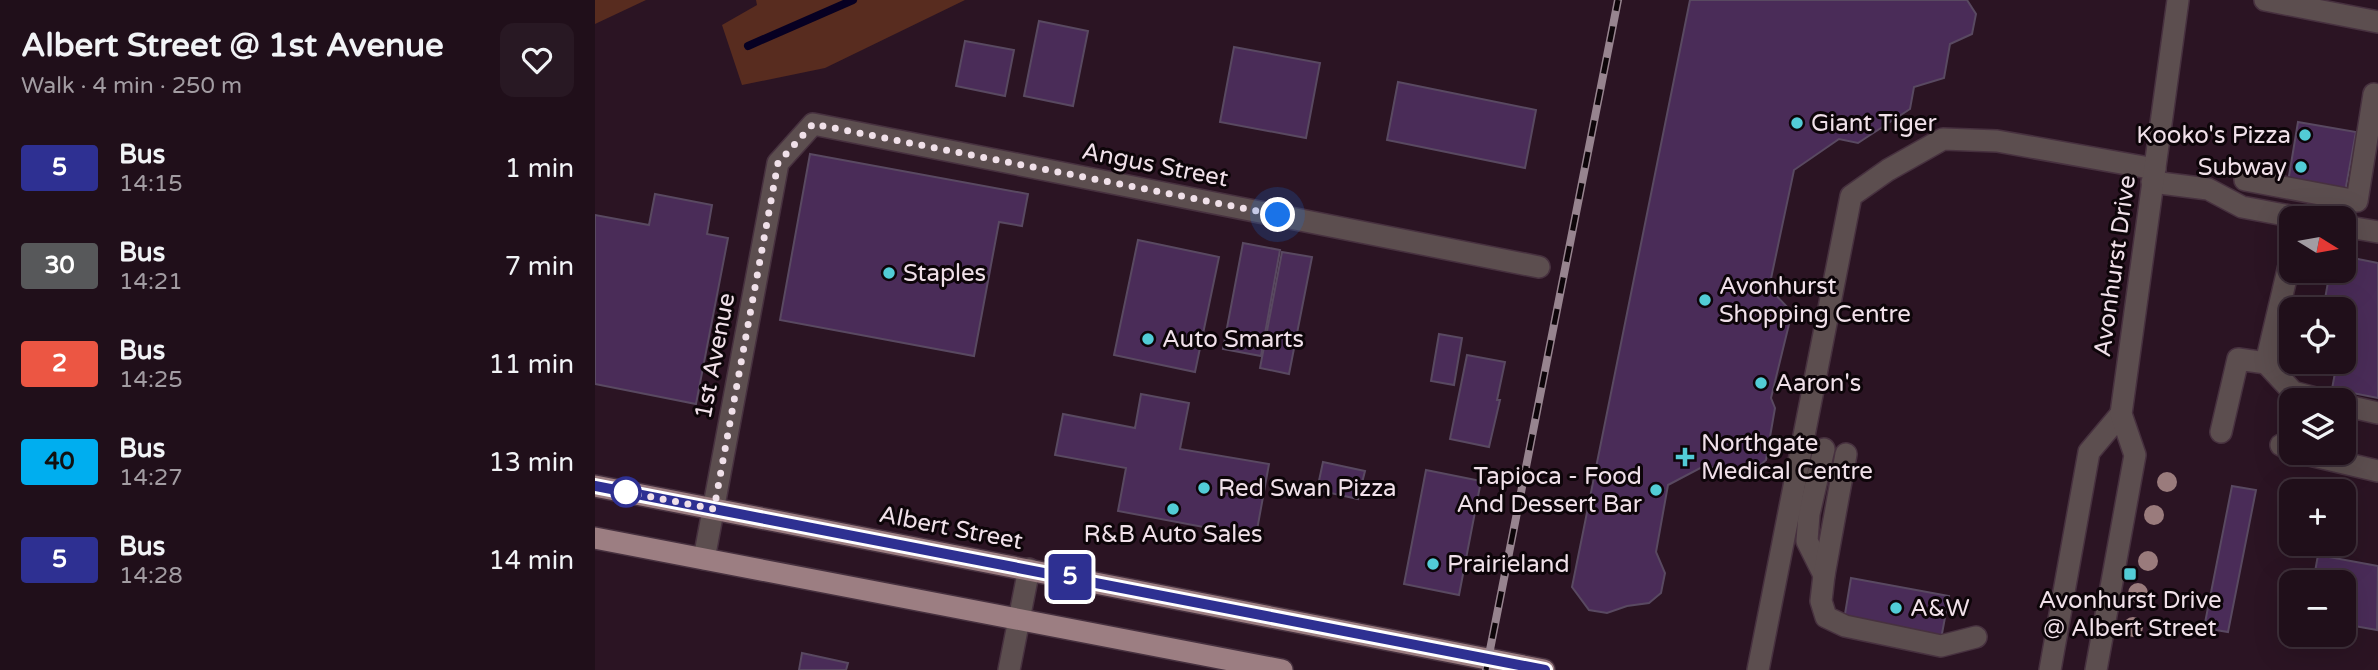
<!DOCTYPE html>
<html lang="en">
<head>
<meta charset="utf-8">
<style>
	body { margin:0; font-family:"Varela Round",sans-serif; background:#281823; color:#f1f3f6; height:100vh; display:flex; flex-direction:column; font-size:26px; white-space:nowrap }
	* { box-sizing:border-box; margin:0 }
	p { font-size:23px; color:#a29ca2 }
	.icon { flex:none; width:38px; height:38px; fill:none; stroke:currentColor; stroke-width:2; stroke-linecap:round; stroke-linejoin:round }
	.map { position:relative; flex:1; overflow:hidden }
	.details { display:flex; flex-direction:column; background:#200f1a; width:595px }
	.details>* { flex:none }
	.badge { padding:0 14px; border-radius:5px; font-size:24px; line-height:46px }
	.needle { width:46px; rotate:101deg }
	.controls { position:absolute; left:1684px; top:206px; display:grid; gap:14px }
	.controls a { display:grid; place-items:center; width:77px; height:77px; border-radius:14px; background:#200f1a; box-shadow:0 7px 28px #0002,0 0 0 2px #3d2f39; font-size:35px }
	.you { position:absolute; width:35px; height:35px; margin:-18px; border:5px solid #fff; border-radius:50%; background:#1a73e8; box-shadow:0 0 0 10px #1a73e833 }
	.map>.badge { position:absolute; translate:-50% -50%; box-shadow:0 0 0 4px #fff }
	.round { display:grid; place-items:center; flex:none; width:74px; height:74px; border-radius:14px; background:#281823 }
	.head { display:flex; align-items:center; justify-content:space-between; height:119px; padding:0 21px }
	h1 { font-size:33px; font-weight:700; line-height:52px }
	ul { padding:0; list-style:none }
	li { display:flex; align-items:center; gap:21px; height:98px; padding:0 21px }
	li div { flex:1 }
	li b { display:block; font-size:26px }
	li em { font-style:normal }
	li .badge { min-width:77px; font-weight:700; text-align:center }
	main { display:flex; flex:1; min-height:0 }
	.map>svg:first-child { display:block }
	.green { fill:#582c1f }
	.lines { fill:none; stroke-linecap:round; stroke-linejoin:round }
	.stream { stroke:#070022; stroke-width:8 }
	.building { fill:#4a2c58; stroke:#594961; stroke-width:2 }
	.minor-casing { stroke:#47313f; stroke-width:24 }
	.major-casing { stroke:#47313f; stroke-width:24 }
	.minor { stroke:#5c4e4f; stroke-width:21 }
	.major { stroke:#9c7e82; stroke-width:21 }
	.rail-casing { stroke:#97848f; stroke-width:8 }
	.rail { stroke:#0d0509; stroke-width:5; stroke-dasharray:16; stroke-linecap:butt }
	.tree { fill:#9a7b7c }
	.line-casing { stroke:#fff; stroke-width:16 }
	.line { stroke:#2e3092; stroke-width:10 }
	.walk { stroke:#f0e0e9; stroke-width:7; stroke-dasharray:0 12.6 }
	.poi-dot { fill:#52ccd6; stroke:#0d0509; stroke-width:2.5 }
	.stop-dot { fill:#fff; stroke:#2e3092; stroke-width:3.5 }
	.labels { text-anchor:middle; dominant-baseline:central; stroke-width:6; stroke-linejoin:round; paint-order:stroke }
	.poi-label { font-size:24px; fill:#f0e0e9; stroke:#0d0509; text-anchor:start }
	.street-label { font-size:24px; fill:#f0e0e9; stroke:#0d0509 }
</style>
</head>
<body>
<main>
<section class="details">
<div class="head"><div><h1>Albert Street @ 1st Avenue</h1><p>Walk · 4 min · 250 m</p></div><a class="round"><svg class="icon" aria-label="heart" viewBox="0 0 24 24"><path d="M12 20l-8-8c-3-5 5-10 8-4 3-6 11-1 8 4z"/></svg></a></div>
<ul>
<li><span class="badge" style="background:#2e3092;color:#fff">5</span><div><b>Bus</b><p>14:15</p></div><em>1 min</em></li>
<li><span class="badge" style="background:#57585a;color:#fff">30</span><div><b>Bus</b><p>14:21</p></div><em>7 min</em></li>
<li><span class="badge" style="background:#ec5643;color:#fff">2</span><div><b>Bus</b><p>14:25</p></div><em>11 min</em></li>
<li><span class="badge" style="background:#00aeef;color:#111">40</span><div><b>Bus</b><p>14:27</p></div><em>13 min</em></li>
<li><span class="badge" style="background:#2e3092;color:#fff">5</span><div><b>Bus</b><p>14:28</p></div><em>14 min</em></li>
</ul>
</section>
<div class="map">
<svg width="1783" height="670" viewBox="0 0 1783 670">
	<rect width="100%" height="100%" fill="#2b1423"/>
	<g class="green">
		<polygon points="0,0 51,0 0,24"/>
		<polygon points="161,0 370,0 230,68 147,85 127,25 162,5"/>
	</g>
	<g class="lines">
		<polyline class="stream" points="153,46 258,0"/>
	</g>
	<g class="building">
		<polygon points="1095,0 1372,0 1381,14 1377,34 1355,44 1349,78 1319,87 1315,109 1263,143 1244,139 1199,170 1174,288 1197,312 1176,398 1180,408 1171,460 1156,473 1109,466 1073,485 1061,552 1070,573 1066,593 1054,603 1032,606 1012,613 994,610 977,587"/>
		<polygon points="444,21 493,31 478,106 429,96"/>
		<polygon points="370,41 419,50 410,96 361,86"/>
		<polygon points="639,47 725,63 711,138 625,122"/>
		<polygon points="803,82 941,110 930,168 792,140"/>
		<polygon points="1703,122 1761,132 1750,192 1693,182"/>
		<polygon points="215,154 433,194 427,226 404,222 379,356 185,320"/>
		<polygon points="60,194 117,205 112,234 133,238 101,404 0,384 0,215 54,225"/>
		<polygon points="543,240 624,257 600,372 519,355"/>
		<polygon points="648,243 685,250 666,356 628,349"/>
		<polygon points="687,252 717,257 694,374 665,368"/>
		<polygon points="1748,256 1783,263 1783,398 1737,389 1742,362 1748,362 1748,310 1728,310 1735,271 1748,271"/>
		<polygon points="844,334 867,338 859,385 836,381"/>
		<polygon points="872,355 910,362 902,400 905,400 894,447 855,439"/>
		<polygon points="546,394 594,403 585,449 674,464 660,541 629,536 630,531 523,511 531,468 460,455 468,414 540,428"/>
		<polygon points="728,462 770,471 763,499 722,490"/>
		<polygon points="831,470 886,481 864,595 809,584"/>
		<polygon points="1637,486 1661,490 1633,632 1609,628"/>
		<polygon points="1723,555 1783,566 1782,630 1748,624 1748,583 1718,583"/>
		<polygon points="1256,578 1354,596 1346,639 1249,620"/>
		<polygon points="207,653 253,663 251,670 204,670"/>
	</g>
	<g class="lines">
		<defs>
			<g id="minor">
				<polyline points="1670,0 1783,22"/>
				<polyline points="1650,180 1762,201 1779,94"/>
				<polyline points="1557,182 1613,189 1647,207 1711,219"/>
				<polyline points="1748,226 1783,232"/>
				<polyline points="1671,363 1698,392 1732,401"/>
				<polyline points="1748,405 1783,413"/>
				<polyline points="1626,432 1643,359 1671,363 1696,257"/>
				<polyline points="1686,445 1696,449"/>
				<polyline points="1229,449 1214,514 1212,541 1229,575"/>
				<polyline points="1706,453 1783,471"/>
				<polyline points="1251,454 1229,575 1226,601 1231,617 1250,626 1346,646 1381,637"/>
				<polyline points="109,559 183,163 218,124 944,267"/>
				<polyline points="414,670 434,569"/>
				<polyline points="1163,670 1256,196 1293,170 1348,139 1402,141 1560,169"/>
				<polyline points="1455,670 1494,452 1526,414"/>
				<polyline points="1501,670 1540,455 1526,414 1583,0"/>
			</g>
			<g id="major">
				<polyline points="0,486 949,670"/>
				<polyline points="0,538 687,670"/>
			</g>
		</defs>
		<use href="#minor" class="minor-casing"/>
		<use href="#major" class="major-casing"/>
		<use href="#minor" class="minor"/>
		<use href="#major" class="major"/>
		<defs>
			<polyline id="rail" points="891,670 1023,0"/>
		</defs>
		<use href="#rail" class="rail-casing"/>
		<use href="#rail" class="rail"/>
	</g>
	<g class="tree">
		<circle cx="1572" cy="482" r="10"/>
		<circle cx="1559" cy="515" r="10"/>
		<circle cx="1553" cy="561" r="10"/>
		<circle cx="1543" cy="593" r="10"/>
		<circle cx="1538" cy="627" r="10"/>
	</g>
	<g class="lines">
		<defs>
			<polyline id="line" points="0,486 950,670"/>
		</defs>
		<use href="#line" class="line-casing"/>
		<use href="#line" class="line"/>
		<polyline class="walk" points="31,492 119,509 183,163 218,124 683,215"/>
	</g>
	<g class="poi-dot">
		<circle cx="1202" cy="123" r="7"/>
		<circle cx="1710" cy="135" r="7"/>
		<circle cx="1706" cy="167" r="7"/>
		<circle cx="294" cy="273" r="7"/>
		<circle cx="1110" cy="300" r="7"/>
		<circle cx="553" cy="339" r="7"/>
		<circle cx="1166" cy="383" r="7"/>
		<path d="M1086.5 446.5h7v7h7v7h-7v7h-7v-7h-7v-7h7z"/>
		<circle cx="609" cy="488" r="7"/>
		<circle cx="1061" cy="490" r="7"/>
		<circle cx="578" cy="509" r="7"/>
		<circle cx="838" cy="564" r="7"/>
		<rect x="1528" y="567" width="14" height="14" rx="3.5"/>
		<circle cx="1301" cy="608" r="7"/>
	</g>
	<circle class="stop-dot" cx="31" cy="492" r="14"/>
	<g class="labels">
		<g class="poi-label">
			<text x="1216" y="123">Giant Tiger</text>
			<text x="1696" y="135" text-anchor="end">Kooko's Pizza</text>
			<text x="1692" y="167" text-anchor="end">Subway</text>
			<text x="308" y="273">Staples</text>
			<text x="1124" y="286">Avonhurst<tspan x="1124" dy="28">Shopping Centre</tspan></text>
			<text x="567" y="339">Auto Smarts</text>
			<text x="1180" y="383">Aaron's</text>
			<text x="1106" y="443">Northgate<tspan x="1106" dy="28">Medical Centre</tspan></text>
			<text x="1047" y="476" text-anchor="end">Tapioca - Food<tspan x="1047" dy="28">And Dessert Bar</tspan></text>
			<text x="623" y="488">Red Swan Pizza</text>
			<text x="578" y="534" text-anchor="middle">R&amp;B Auto Sales</text>
			<text x="852" y="564">Prairieland</text>
			<text x="1535" y="600" text-anchor="middle">Avonhurst Drive<tspan x="1535" dy="28">@ Albert Street</tspan></text>
			<text x="1315" y="608">A&amp;W</text>
		</g>
		<g class="street-label">
			<text transform="translate(560 165) rotate(11)">Angus Street</text>
			<text transform="translate(1520 266) rotate(-82)">Avonhurst Drive</text>
			<text transform="translate(120 356) rotate(-79)">1st Avenue</text>
			<text transform="translate(356 528) rotate(11)">Albert Street</text>
		</g>
	</g>
</svg>
<div class="controls">
<a><svg class="needle" viewBox="-14 -14 28 28"><path d="M0-13l5 13h-10z" fill="#e53935"/><path d="M0 13l5-13h-10z" fill="#a29ca2"/></svg></a>
<a><svg class="icon" aria-label="locate" viewBox="0 0 24 24"><circle cx="12" cy="12" r="6"/><path d="M12 2v4M12 18v4M2 12h4M18 12h4"/></svg></a>
<a><svg class="icon" aria-label="layers" viewBox="0 0 24 24"><path d="M12 4l9 5-9 5-9-5zM3 14l9 5 9-5"/></svg></a>
<a>+</a>
<a>−</a>
</div>
<div class="you" style="left:683px;top:215px"></div>
<b class="badge" style="left:475px;top:577px;background:#2e3092;color:#fff">5</b>
</div>
</main>
</body>
</html>
